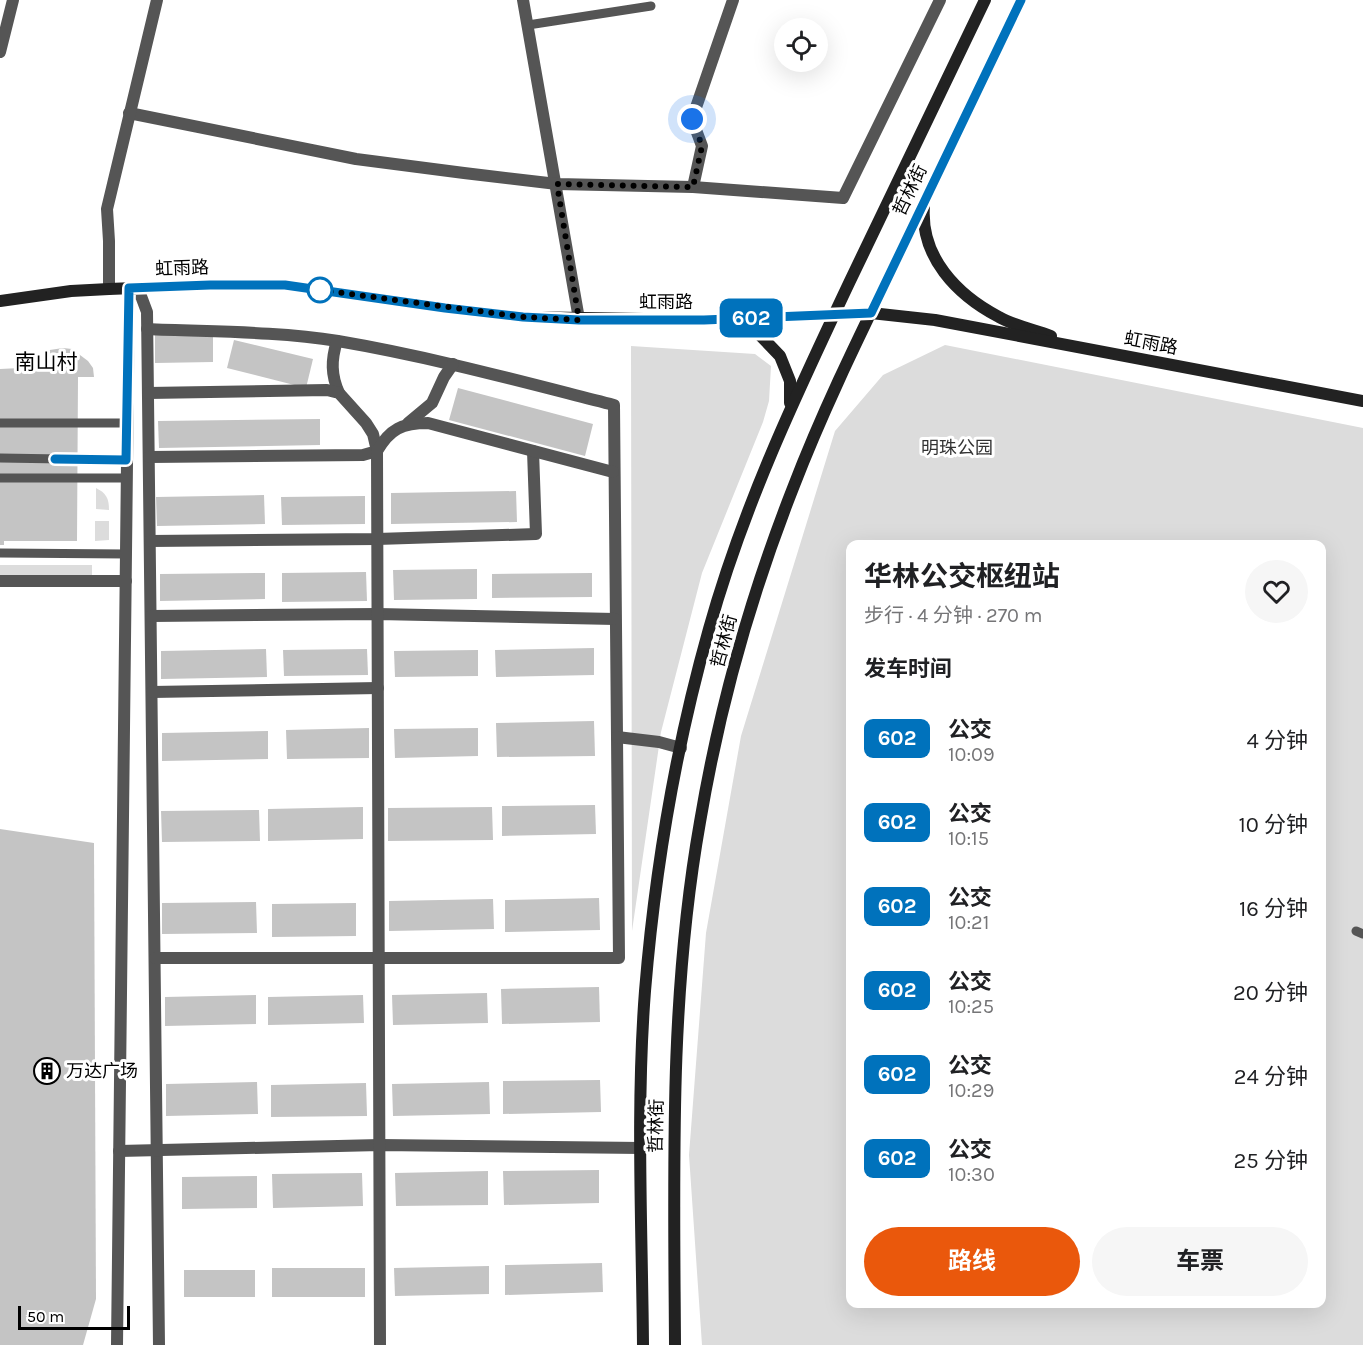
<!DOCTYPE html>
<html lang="zh">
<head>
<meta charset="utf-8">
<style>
	body { margin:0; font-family:Karla,"Noto Sans SC",sans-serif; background:#f6f6f6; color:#202124; height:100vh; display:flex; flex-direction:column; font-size:22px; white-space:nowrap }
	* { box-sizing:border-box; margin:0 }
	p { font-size:20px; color:#757577 }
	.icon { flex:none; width:33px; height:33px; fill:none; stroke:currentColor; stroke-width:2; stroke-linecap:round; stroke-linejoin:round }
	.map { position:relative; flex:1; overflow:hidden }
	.details { position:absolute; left:846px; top:540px; width:480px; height:768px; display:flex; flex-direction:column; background:#fff; border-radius:12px; box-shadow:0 6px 24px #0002 }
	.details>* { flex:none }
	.badge { padding:0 12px; border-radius:9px; font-size:21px; line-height:39px }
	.tools { position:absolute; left:774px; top:18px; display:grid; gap:12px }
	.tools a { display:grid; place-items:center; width:54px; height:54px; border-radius:50%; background:#fff; box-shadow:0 6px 24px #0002; font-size:30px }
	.scale { position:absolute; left:18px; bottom:15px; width:112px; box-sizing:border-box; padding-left:6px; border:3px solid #000; border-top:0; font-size:16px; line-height:21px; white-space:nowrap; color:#000; -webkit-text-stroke:4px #fff; paint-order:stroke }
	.you { position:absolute; width:30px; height:30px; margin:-15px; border:4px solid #fff; border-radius:50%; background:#1a73e8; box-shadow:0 0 0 9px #1a73e833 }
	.map>.badge { position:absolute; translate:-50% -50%; box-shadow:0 0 0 3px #fff }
	h2 { padding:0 18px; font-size:22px; line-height:54px }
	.round { display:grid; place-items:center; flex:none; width:63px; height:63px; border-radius:32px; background:#f6f6f6 }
	.overview { display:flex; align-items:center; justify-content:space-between; height:102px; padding:0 18px }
	h1 { font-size:28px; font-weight:700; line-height:45px }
	.action { display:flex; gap:12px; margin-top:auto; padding:12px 18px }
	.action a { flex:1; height:69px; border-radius:36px; background:#ea580c; color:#fff; font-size:24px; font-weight:700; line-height:69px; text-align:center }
	.action a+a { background:#f6f6f6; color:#202124 }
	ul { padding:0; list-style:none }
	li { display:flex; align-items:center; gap:18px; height:84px; padding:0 18px }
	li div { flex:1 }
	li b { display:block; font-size:22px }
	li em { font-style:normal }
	li .badge { min-width:66px; font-weight:700; text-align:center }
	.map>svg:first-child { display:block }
	.green { fill:#dcdcdc; fill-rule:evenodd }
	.building { fill:#c4c4c4 }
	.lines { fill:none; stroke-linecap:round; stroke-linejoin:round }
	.lane { stroke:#555; stroke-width:9 }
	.street { stroke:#555; stroke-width:12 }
	.secondary { stroke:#222; stroke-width:12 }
	.line-casing { stroke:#fff; stroke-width:14 }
	.line { stroke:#0072bc; stroke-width:9 }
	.walk { stroke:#000; stroke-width:6; stroke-dasharray:0 10.8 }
	.stop-dot { fill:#fff; stroke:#0072bc; stroke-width:3 }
	.labels { text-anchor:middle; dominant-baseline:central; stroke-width:6; stroke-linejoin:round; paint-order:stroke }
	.street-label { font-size:18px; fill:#000; stroke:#fff }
	.park-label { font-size:18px; fill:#333; stroke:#fff }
	.poi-label { font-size:18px; fill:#000; stroke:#fff; text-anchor:start }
	.quarter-label { font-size:21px; fill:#000; stroke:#fff }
</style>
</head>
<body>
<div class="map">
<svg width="1363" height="1345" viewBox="0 0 1363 1345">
	<rect width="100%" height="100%" fill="#fff"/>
	<g class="green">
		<path d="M945 345 1363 428V1345H702L689 1155 706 933 741 736 835 431 883 375ZM850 544H1322V1304H850Z"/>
		<polygon points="631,346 755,354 771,366 769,401 763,422 702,573 661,732 632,931"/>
		<path d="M96 488C106 493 109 498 109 510L96 509Z"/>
		<polygon points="95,521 109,521 109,540 95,541"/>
		<rect x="0" y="565" width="92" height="10"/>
	</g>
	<g class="building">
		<polygon points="213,334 213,362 155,363 155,335"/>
		<polygon points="234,340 313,359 306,388 227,368"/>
		<polygon points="63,348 72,349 88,361 93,368 94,377 78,377 77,541 4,541 4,545 0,545 0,369 20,368 46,363 43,351"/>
		<polygon points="458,388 593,424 585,456 449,420"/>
		<polygon points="320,419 320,445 159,448 158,421"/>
		<polygon points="516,491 517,522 391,524 391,493"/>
		<polygon points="264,495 265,524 157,526 156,497"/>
		<polygon points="365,496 365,524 282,525 281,497"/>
		<polygon points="477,569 477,599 394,600 393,570"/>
		<polygon points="366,572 367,601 282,602 282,573"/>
		<polygon points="265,573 265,599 160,601 160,574"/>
		<polygon points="592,573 592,597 492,598 492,574"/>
		<polygon points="594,648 594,675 496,677 495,650"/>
		<polygon points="266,649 267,677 161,679 161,651"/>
		<polygon points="367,649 368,675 284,676 283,650"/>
		<polygon points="478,650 478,676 395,677 394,651"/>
		<polygon points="594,721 595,756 497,757 496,723"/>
		<polygon points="369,728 369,758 287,759 286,730"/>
		<polygon points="478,728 478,756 395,758 394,729"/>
		<polygon points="268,731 268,759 162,761 162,733"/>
		<polygon points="595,805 596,834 502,836 502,806"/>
		<polygon points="363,807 363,839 268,841 268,809"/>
		<polygon points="492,807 493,840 388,841 388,808"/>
		<polygon points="259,810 260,841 162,842 161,811"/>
		<polygon points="0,829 94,843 96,1299 83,1345 0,1345"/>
		<polygon points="599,898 600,930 505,932 505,900"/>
		<polygon points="493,899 494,929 389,931 389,901"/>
		<polygon points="256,902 257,933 162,934 162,903"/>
		<polygon points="356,903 356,936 272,937 272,904"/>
		<polygon points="599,987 600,1022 502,1024 501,989"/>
		<polygon points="487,993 488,1023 393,1025 392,995"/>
		<polygon points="256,995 256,1024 165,1026 165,997"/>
		<polygon points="363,995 364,1023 268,1025 268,997"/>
		<polygon points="600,1080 601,1112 503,1114 503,1081"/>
		<polygon points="257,1082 258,1114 166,1116 166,1084"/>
		<polygon points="489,1082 490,1114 393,1116 392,1084"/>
		<polygon points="366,1083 367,1116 271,1117 271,1085"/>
		<polygon points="599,1170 599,1203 504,1205 503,1171"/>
		<polygon points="488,1171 488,1205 396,1206 395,1173"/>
		<polygon points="362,1173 363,1206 273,1208 272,1174"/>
		<polygon points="257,1176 257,1208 182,1209 182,1177"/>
		<polygon points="602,1263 603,1292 505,1295 505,1265"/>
		<polygon points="489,1266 489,1294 395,1296 394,1268"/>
		<rect x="272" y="1268" width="93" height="29"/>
		<rect x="184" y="1270" width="71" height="27"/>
	</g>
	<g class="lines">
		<g class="lane">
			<polyline points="528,25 651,6"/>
			<polyline points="0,423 127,423"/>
			<polyline points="0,458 126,460"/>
			<polyline points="0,478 126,478"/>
			<polyline points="0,553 126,554"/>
			<polyline points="1356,931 1363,934"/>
		</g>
		<g class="street">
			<polyline points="523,0 579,319"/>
			<polyline points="0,52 13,0"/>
			<polyline points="129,113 356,159 464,173 557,184 693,187 843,198 940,0"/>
			<polyline points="693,187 702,146 692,119 733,0"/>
			<polyline points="129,288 141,296 147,312 159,1345"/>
			<polyline points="109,289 109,241 107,209 157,0"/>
			<path d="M147 329C211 332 276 331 338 341 432 357 523 382 614 405L619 958H155"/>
			<path d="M337 341C331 360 331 375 339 393"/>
			<polyline points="148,393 327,390 339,393 366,423 373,434 377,451 363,455 149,457"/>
			<polyline points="408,423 432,403 444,377 453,364"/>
			<polyline points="150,541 377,539 536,534 533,451"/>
			<polyline points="0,581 126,581"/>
			<polyline points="151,616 378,614 615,619"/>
			<polyline points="152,692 378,688"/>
			<polyline points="617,737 659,742 681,748"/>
			<polyline points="119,1151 380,1145 641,1148"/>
			<polyline points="117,1345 129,288"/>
			<path d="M380 1345 377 451C390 429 402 423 428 423L613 472"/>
		</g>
		<g class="secondary">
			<path d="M924 206C920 257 957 295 999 317 1015 326 1035 330 1051 336"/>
			<polyline points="0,301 71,291 109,289 210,285 285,285 445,308 523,317 704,320 871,313 935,320 1363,401"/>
			<polyline points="723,324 757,332 780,356 790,381 790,403"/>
			<path d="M643 1345C642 1227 636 1108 645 991 655 869 676 746 709 629 743 507 796 395 850 281 895 188 940 94 985 0"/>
			<path d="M675 1345C674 1169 669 997 700 822 719 709 751 595 793 488 821 415 855 345 889 275 933 183 977 92 1021 0"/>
		</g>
	</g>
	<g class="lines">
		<defs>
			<polyline id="line" points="55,459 126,460 129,288 210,285 285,285 445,308 523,317 579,320 704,320 871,313 1021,0"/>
		</defs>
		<use href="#line" class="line-casing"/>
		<use href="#line" class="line"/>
		<polyline class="walk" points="320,290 523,317 579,320 557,184 693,187 702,146 692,119"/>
	</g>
	<defs>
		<symbol id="building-ring" viewBox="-11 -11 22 22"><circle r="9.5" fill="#fff" stroke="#000" stroke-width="1.5"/><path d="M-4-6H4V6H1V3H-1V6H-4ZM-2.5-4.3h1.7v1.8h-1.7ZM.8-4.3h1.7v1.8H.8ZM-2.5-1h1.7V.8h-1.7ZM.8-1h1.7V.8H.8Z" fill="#000"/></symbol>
	</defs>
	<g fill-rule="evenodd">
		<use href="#building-ring" x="32" y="1056" width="30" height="30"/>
	</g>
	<circle class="stop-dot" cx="320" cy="290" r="12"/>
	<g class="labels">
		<g class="street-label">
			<text transform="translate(910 190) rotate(-64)">哲林街</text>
			<text transform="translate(182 268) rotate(-2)">虹雨路</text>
			<text x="666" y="302">虹雨路</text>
			<text transform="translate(1151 343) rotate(11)">虹雨路</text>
			<text transform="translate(724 641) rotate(-75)">哲林街</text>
			<text transform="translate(656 1126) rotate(-89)">哲林街</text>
		</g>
		<g class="park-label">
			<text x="957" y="448">明珠公园</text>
		</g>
		<g class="poi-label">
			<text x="66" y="1071">万达广场</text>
		</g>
		<g class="quarter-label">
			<text x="46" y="362">南山村</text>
		</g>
	</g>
</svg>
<div class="tools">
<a><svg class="icon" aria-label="locate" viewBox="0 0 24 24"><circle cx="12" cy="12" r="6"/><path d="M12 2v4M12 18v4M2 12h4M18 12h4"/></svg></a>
</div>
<div class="scale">50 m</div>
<div class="you" style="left:692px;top:119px"></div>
<b class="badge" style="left:751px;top:318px;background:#0072bc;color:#fff">602</b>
<section class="details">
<div class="overview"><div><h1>华林公交枢纽站</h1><p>步行 · 4 分钟 · 270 m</p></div><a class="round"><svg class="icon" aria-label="heart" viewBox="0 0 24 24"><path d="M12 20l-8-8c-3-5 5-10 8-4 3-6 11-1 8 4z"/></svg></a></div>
<h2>发车时间</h2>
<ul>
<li><span class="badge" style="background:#0072bc;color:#fff">602</span><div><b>公交</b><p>10:09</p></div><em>4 分钟</em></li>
<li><span class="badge" style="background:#0072bc;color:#fff">602</span><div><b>公交</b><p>10:15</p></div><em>10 分钟</em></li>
<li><span class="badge" style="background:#0072bc;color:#fff">602</span><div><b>公交</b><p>10:21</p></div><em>16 分钟</em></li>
<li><span class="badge" style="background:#0072bc;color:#fff">602</span><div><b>公交</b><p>10:25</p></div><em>20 分钟</em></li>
<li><span class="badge" style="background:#0072bc;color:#fff">602</span><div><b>公交</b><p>10:29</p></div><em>24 分钟</em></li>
<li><span class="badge" style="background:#0072bc;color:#fff">602</span><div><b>公交</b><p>10:30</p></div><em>25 分钟</em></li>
</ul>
<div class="action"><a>路线</a><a>车票</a></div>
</section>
</div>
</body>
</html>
